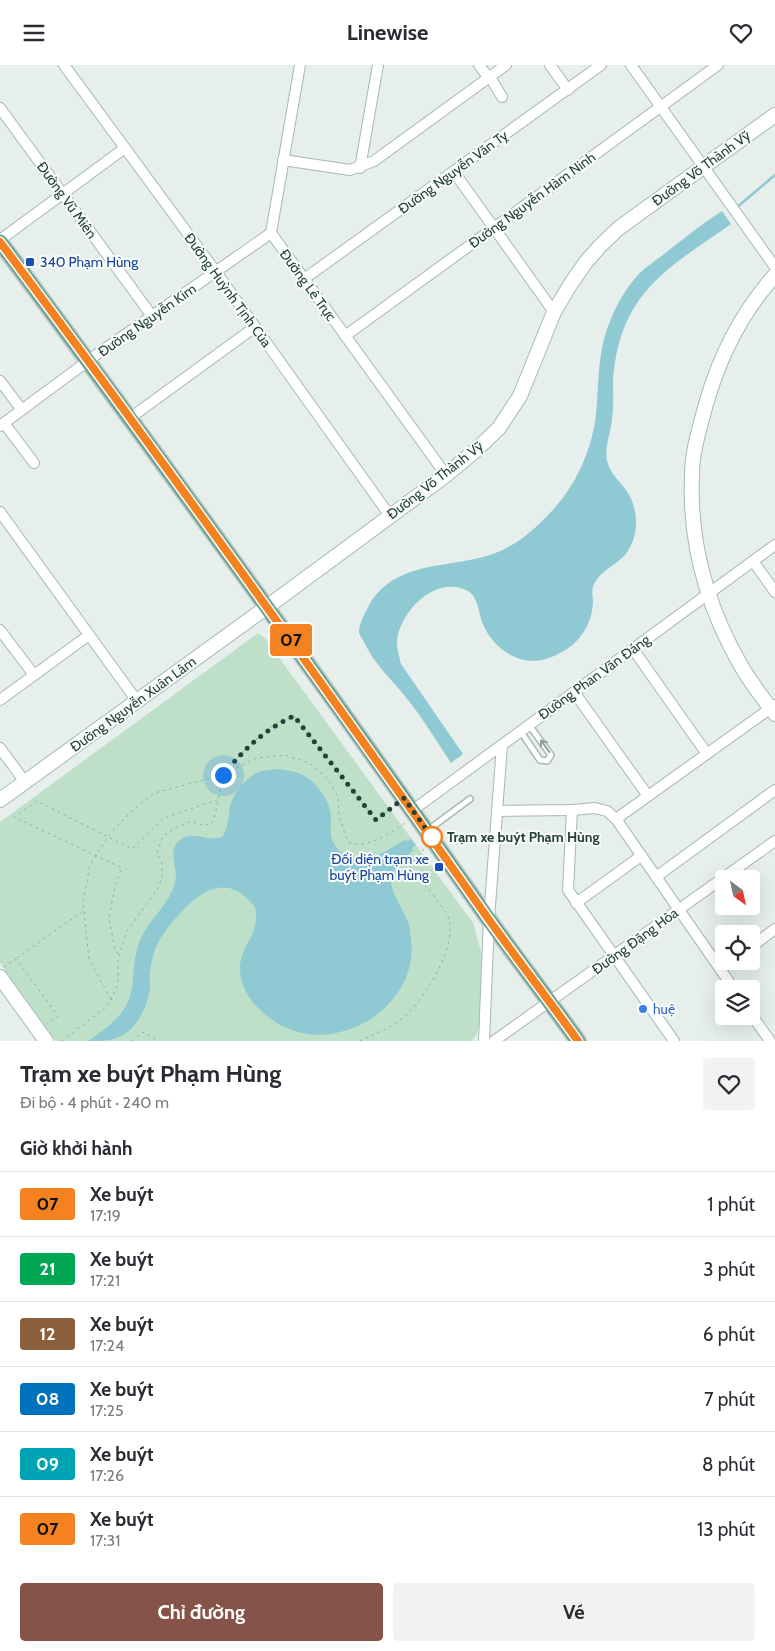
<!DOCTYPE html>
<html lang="vi">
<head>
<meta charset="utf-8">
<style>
	body { margin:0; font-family:Cabin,sans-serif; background:#f2f2f3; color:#2b2b33; height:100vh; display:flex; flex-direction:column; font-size:19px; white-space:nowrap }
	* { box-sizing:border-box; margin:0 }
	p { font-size:16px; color:#7c7c81 }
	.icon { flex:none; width:28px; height:28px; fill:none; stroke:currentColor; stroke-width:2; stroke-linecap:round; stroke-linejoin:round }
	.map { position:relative; height:976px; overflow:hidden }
	.panel { display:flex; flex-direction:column; background:#fff; flex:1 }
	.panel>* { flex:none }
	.badge { padding:0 10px; border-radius:4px; font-size:18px; line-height:32px }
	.needle { width:32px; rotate:147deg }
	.buttons { position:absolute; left:715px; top:805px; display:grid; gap:10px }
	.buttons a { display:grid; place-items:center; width:45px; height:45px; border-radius:5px; background:#fff; box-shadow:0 5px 20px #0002; font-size:25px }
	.you { position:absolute; width:25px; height:25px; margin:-12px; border:4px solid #fff; border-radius:50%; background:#1a73e8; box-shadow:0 0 0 8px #1a73e833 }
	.map>.badge { position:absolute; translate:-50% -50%; box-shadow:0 0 0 2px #fff }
	h2 { padding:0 20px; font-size:19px; line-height:45px }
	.round { display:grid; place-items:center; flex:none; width:52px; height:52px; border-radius:5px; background:#f2f2f3 }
	.summary { display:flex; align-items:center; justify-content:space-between; height:85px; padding:0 20px }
	h1 { font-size:24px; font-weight:700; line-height:38px }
	.action { display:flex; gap:10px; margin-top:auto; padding:10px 20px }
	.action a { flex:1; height:58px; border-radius:5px; background:#855347; color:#fff; font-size:20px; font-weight:700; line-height:58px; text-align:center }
	.action a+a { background:#f2f2f3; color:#2b2b33 }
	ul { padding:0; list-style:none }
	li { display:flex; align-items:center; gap:15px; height:65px; padding:0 20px; border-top:1px solid #e1e1e2 }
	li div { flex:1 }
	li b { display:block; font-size:19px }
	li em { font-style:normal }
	li .badge { min-width:55px; font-weight:700; text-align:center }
	header { display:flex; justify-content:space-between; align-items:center; height:65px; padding:0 20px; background:#fff; font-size:22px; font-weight:700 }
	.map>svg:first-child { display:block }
	.green { fill:#bfe0c8 }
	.water { fill:#8ec9d4 }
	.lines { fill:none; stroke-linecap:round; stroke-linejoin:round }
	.stream { stroke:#8ec9d4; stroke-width:2.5 }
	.lane-casing { stroke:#a8b8b2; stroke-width:8 }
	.street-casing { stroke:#a8b8b2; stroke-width:12 }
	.secondary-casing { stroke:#a4bbb3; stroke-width:16 }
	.primary-casing { stroke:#c2cac8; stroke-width:18 }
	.path { stroke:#86b3a5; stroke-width:1; stroke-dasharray:2.5 4; stroke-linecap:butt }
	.lane { stroke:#fff; stroke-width:5 }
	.street { stroke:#fff; stroke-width:10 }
	.secondary { stroke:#fff; stroke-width:14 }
	.primary { stroke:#6aa596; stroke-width:15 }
	.oneway { stroke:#92a09c }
	.line-casing { stroke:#fff; stroke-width:11 }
	.line { stroke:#f58220; stroke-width:8 }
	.walk { stroke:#24423a; stroke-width:5; stroke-dasharray:0 9 }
	.transit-dot { fill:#1a4fb4; stroke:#f7fbf9; stroke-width:2 }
	.stop-dot { fill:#fff; stroke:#f58220; stroke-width:2.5 }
	.shop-dot { fill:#3f7fe0; stroke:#f7fbf9; stroke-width:2 }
	.labels { text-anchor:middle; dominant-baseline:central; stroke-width:4; stroke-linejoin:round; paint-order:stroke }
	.street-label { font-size:14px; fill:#24423a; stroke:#f7fbf9 }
	.transit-label { font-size:14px; fill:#164399; stroke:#f7fbf9; text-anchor:start }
	.stop-label { font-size:14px; font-weight:bold; fill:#24423a; stroke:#f7fbf9; text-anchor:start }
	.shop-label { font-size:14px; fill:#366cbe; stroke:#f7fbf9; text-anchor:start }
</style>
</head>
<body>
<header><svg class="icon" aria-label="menu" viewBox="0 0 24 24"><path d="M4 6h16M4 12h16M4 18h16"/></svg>Linewise<svg class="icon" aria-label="heart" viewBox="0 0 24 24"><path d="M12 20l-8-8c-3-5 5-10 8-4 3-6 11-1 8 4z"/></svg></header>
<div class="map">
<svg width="775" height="976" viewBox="0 0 775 976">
	<rect width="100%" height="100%" fill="#e6efeb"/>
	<polygon class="green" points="258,568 264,572 473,858 481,887 482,905 479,962 477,969 472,976 56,976 0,898 0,757"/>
	<g class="water">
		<path d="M722 146 731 159C699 182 662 203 639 235 622 259 615 287 613 315 613 328 614 341 612 354 611 367 604 383 607 396 611 410 621 417 628 428 640 448 639 476 622 493 613 501 599 508 594 519 591 525 593 532 593 538 591 567 572 586 546 594 519 602 492 583 482 557 479 548 478 532 468 526 437 509 400 545 397 576 397 584 399 591 401 599L463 689 451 698C437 677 424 655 408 635 392 614 376 602 364 577 363 574 359 570 359 567 359 558 365 549 368 542 395 492 455 505 498 487 517 479 534 465 548 450 578 420 595 379 597 337 599 308 599 280 611 254 617 239 626 223 637 211 644 203 655 196 664 189 683 174 702 159 722 146Z"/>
		<path d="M277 704C286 705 295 706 303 710 315 716 327 732 330 745 332 754 330 764 331 772 333 778 337 784 342 788 362 804 387 785 405 775L408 776 411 774 416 780 412 783 413 785C405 794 392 803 391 815 391 829 403 843 408 857 410 862 410 869 411 875 418 930 362 976 307 969 287 965 272 957 258 943 244 929 235 907 243 888 246 879 254 870 255 860 257 854 256 848 255 842 227 805 198 827 175 854 168 862 162 870 157 880 153 888 151 899 150 909 149 914 150 919 150 924 147 940 141 954 130 965 117 976 106 976 88 976 113 959 131 946 133 914 134 900 135 886 141 873 150 853 170 839 175 817 179 804 167 788 178 777 187 768 196 771 207 773 212 774 217 773 222 772 229 762 228 752 230 741 234 727 247 711 261 706 266 705 272 705 277 704Z"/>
	</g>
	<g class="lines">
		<polyline class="stream" points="736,143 775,110"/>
		<defs>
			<g id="lane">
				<polyline points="521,667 540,695 547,696 551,690 529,660"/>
				<polyline points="428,765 470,734"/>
			</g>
			<g id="street">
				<polyline points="64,0 216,207 390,451"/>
				<polyline points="300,0 271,168 446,410"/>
				<polyline points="479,0 488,12"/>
				<polyline points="550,0 568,25"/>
				<polyline points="631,0 775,202"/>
				<polyline points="490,12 502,32"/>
				<polyline points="0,43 152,251"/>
				<polyline points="283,95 350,105 374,96 506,0"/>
				<polyline points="360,103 378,0"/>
				<polyline points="454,107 554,247"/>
				<polyline points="0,175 125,83"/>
				<polyline points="304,214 601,0"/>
				<polyline points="345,271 718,0"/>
				<polyline points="0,316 22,345"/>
				<polyline points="130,353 255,262"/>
				<polyline points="4,358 34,398"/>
				<polyline points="0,361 96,290 271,168"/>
				<polyline points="0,447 137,636"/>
				<polyline points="753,496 775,527"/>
				<polyline points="0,565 34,610"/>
				<polyline points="633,584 707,689"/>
				<polyline points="574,627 648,731"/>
				<polyline points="0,635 89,570"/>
				<polyline points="0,683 25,717"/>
				<polyline points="413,745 775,480"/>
				<polyline points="572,745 568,825 674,976"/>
				<polyline points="498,746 572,745 595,743 607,746 616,754 734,924"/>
				<polyline points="616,754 775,640"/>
				<polyline points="656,812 775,725"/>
				<polyline points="576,838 641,791"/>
				<polyline points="751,882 775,864"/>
				<polyline points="720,904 732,896"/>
				<polyline points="751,949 770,976"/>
				<polyline points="484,976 489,854 502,680"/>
				<polyline points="494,976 775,776"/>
			</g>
			<g id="secondary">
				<path d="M775 210C741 248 720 290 706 339 700 362 692 386 692 410 689 477 707 541 740 599 750 617 763 633 775 649"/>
				<polyline points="0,735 267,542 446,410 475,386 499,363 520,331 554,247 570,220 586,197 600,181 619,163 775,50"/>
				<polyline points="0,912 46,976"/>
			</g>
			<path id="primary" d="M0 177C165 400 328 625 487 852 517 894 548 934 578 976"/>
		</defs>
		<use href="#lane" class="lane-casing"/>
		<use href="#street" class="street-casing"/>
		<use href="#secondary" class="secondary-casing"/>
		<use href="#primary" class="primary-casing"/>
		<g class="path">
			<path d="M225 709 256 693 285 690 309 698 327 713 338 732 339 752 348 777C366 785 390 768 405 758"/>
			<polyline points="118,889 115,884 109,853 115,820 122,803 14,752 37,736 132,784 164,753 217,735"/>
			<polyline points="17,893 83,846"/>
			<polyline points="4,902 16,894 58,951 47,959"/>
			<polyline points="111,935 118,919 118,893 127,866 157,825 162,813 162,798 157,788 163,771 175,763 192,756 200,760 211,759 214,755 223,711"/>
			<polyline points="62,976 106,942 111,935 89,894 83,837 90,800 111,767 133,745 154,728 223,710 234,696 259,672 277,658 294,651 376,755 394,741"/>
			<polyline points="132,976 143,967 159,976"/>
			<path d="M360 976C376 968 394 962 407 949 427 930 456 883 449 854 448 847 417 810 410 802L424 784"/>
		</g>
		<use href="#lane" class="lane"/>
		<use href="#street" class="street"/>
		<use href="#secondary" class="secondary"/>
		<use href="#primary" class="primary"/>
	</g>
	<defs><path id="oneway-shaft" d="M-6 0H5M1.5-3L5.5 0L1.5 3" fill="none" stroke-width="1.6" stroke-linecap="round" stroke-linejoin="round" transform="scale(1.25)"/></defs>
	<use class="oneway" href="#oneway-shaft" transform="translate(545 681) rotate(-126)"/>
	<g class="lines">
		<defs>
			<path id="line" d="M0 177C166 399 327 625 487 852 517 894 548 934 578 976"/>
		</defs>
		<use href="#line" class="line-casing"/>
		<use href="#line" class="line"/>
		<path class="walk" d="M223 710C243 685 265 664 294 651L376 755 404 733 433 774 432 772"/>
	</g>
	<g class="transit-dot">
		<rect x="25" y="192" width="10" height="10" rx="2.5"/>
		<rect x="434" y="797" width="10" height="10" rx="2.5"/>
	</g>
	<circle class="stop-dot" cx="432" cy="772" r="10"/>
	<circle class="shop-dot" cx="643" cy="944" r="5"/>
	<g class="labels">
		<g class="street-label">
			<text transform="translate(701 103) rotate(-36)">Đường Võ Thành Vỹ</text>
			<text transform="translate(453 107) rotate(-36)">Đường Nguyễn Văn Tỵ</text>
			<text transform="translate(67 135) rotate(54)">Đường Vũ Miên</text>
			<text transform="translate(532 135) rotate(-36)">Đường Nguyễn Hàm Ninh</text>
			<text transform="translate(308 220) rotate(54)">Đường Lê Trực</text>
			<text transform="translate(228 225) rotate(54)">Đường Huỳnh Tịnh Của</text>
			<text transform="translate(147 255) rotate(-35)">Đường Nguyễn Kim</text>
			<text transform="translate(435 415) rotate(-38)">Đường Võ Thành Vỹ</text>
			<text transform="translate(594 612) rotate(-36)">Đường Phan Văn Đáng</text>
			<text transform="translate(133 639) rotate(-36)">Đường Nguyễn Xuân Lâm</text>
			<text transform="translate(635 876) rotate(-36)">Đường Đặng Hòa</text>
		</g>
		<g class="transit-label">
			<text x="40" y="197">340 Phạm Hùng</text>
			<text x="429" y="794" text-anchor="end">Đối diện trạm xe<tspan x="429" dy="16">buýt Phạm Hùng</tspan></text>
		</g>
		<g class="stop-label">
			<text x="447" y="772">Trạm xe buýt Phạm Hùng</text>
		</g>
		<g class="shop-label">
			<text x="653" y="944">huệ</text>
		</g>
	</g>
</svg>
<div class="buttons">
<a><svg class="needle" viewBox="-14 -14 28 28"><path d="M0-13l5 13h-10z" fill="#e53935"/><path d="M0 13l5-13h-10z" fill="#7c7c81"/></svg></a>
<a><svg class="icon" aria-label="locate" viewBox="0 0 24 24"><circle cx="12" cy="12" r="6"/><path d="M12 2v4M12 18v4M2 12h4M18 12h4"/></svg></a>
<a><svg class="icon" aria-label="layers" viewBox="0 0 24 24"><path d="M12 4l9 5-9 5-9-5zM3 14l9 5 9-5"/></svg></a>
</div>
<div class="you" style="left:223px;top:710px"></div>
<b class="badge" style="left:291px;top:575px;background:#f58220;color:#111">07</b>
</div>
<section class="panel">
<div class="summary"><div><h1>Trạm xe buýt Phạm Hùng</h1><p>Đi bộ · 4 phút · 240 m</p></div><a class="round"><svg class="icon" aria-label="heart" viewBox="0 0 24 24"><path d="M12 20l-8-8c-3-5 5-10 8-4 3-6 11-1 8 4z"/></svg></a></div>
<h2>Giờ khởi hành</h2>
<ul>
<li><span class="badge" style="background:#f58220;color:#111">07</span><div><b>Xe buýt</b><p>17:19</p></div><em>1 phút</em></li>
<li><span class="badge" style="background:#00a651;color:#fff">21</span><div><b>Xe buýt</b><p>17:21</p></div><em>3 phút</em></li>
<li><span class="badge" style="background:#8b5e3c;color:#fff">12</span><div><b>Xe buýt</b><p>17:24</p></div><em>6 phút</em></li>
<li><span class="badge" style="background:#0072bc;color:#fff">08</span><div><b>Xe buýt</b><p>17:25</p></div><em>7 phút</em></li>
<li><span class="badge" style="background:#00a3b4;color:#fff">09</span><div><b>Xe buýt</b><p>17:26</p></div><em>8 phút</em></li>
<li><span class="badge" style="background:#f58220;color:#111">07</span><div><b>Xe buýt</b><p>17:31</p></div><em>13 phút</em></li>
</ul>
<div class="action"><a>Chỉ đường</a><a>Vé</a></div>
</section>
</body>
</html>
